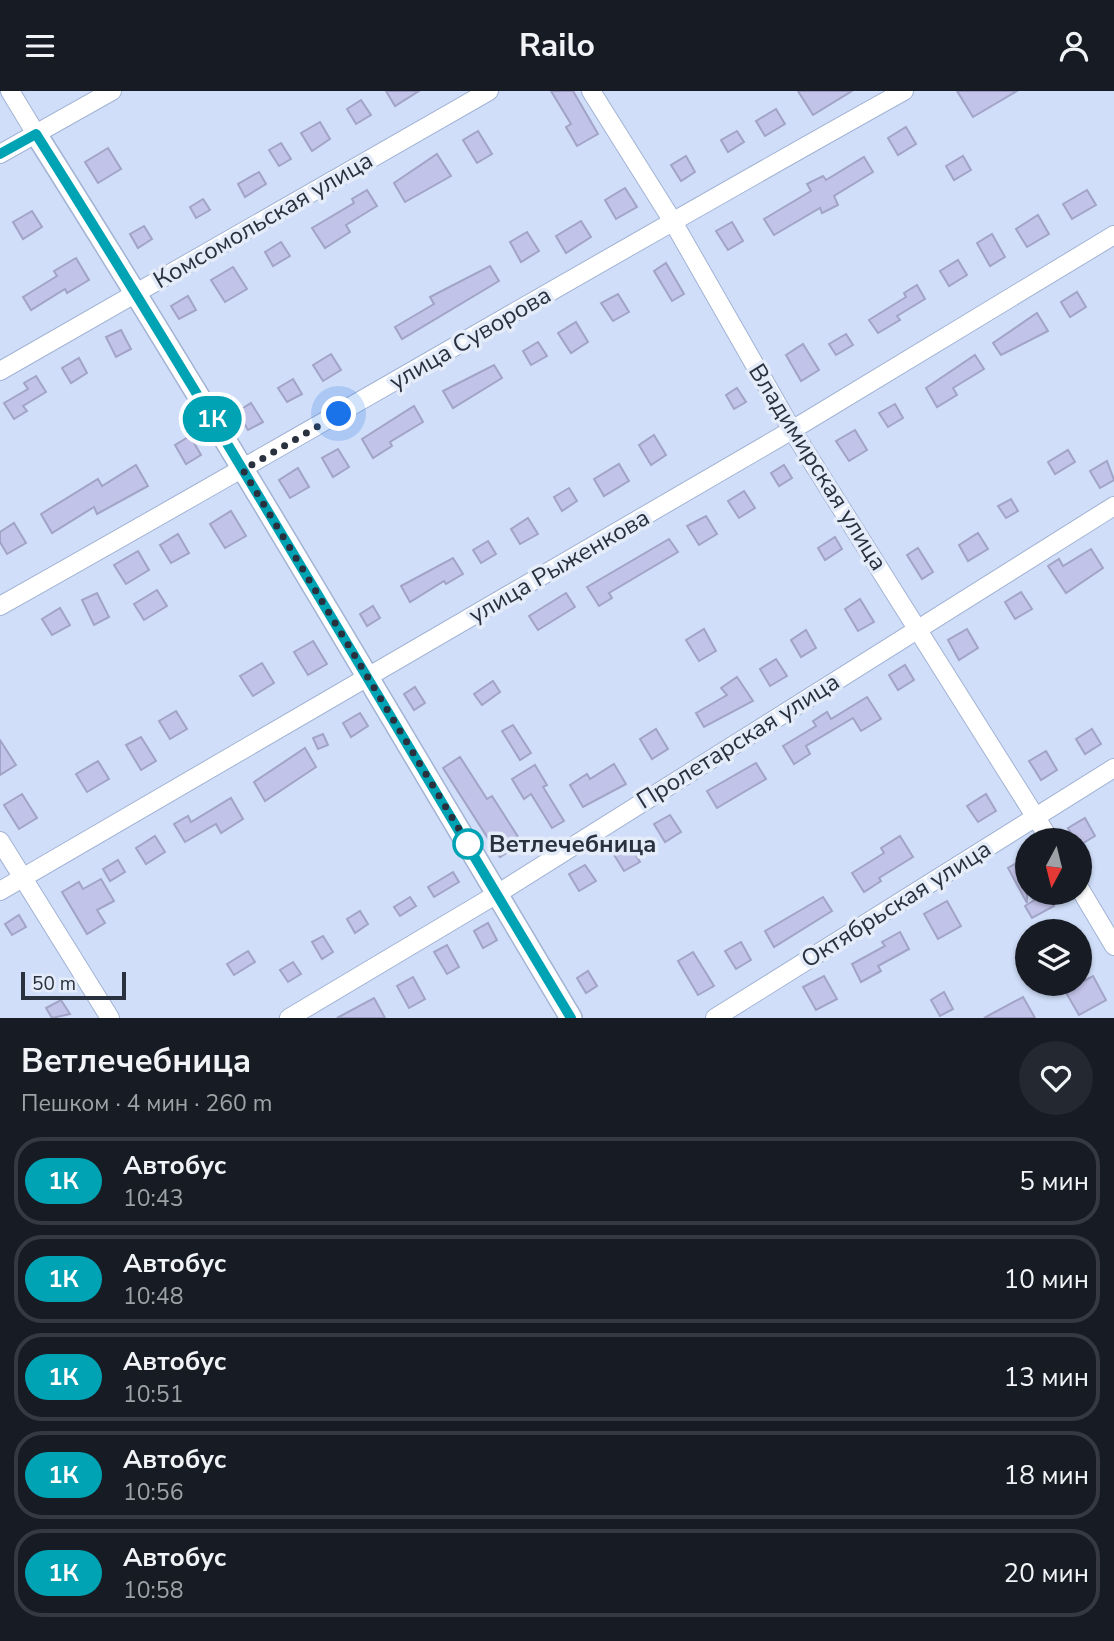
<!DOCTYPE html>
<html lang="ru">
<head>
<meta charset="utf-8">
<style>
	body { margin:0; font-family:"Nunito Sans",sans-serif; background:#242831; color:#f1f3f6; height:100vh; display:flex; flex-direction:column; font-size:26px; white-space:nowrap }
	* { box-sizing:border-box; margin:0 }
	p { font-size:23px; color:#9ea1a6 }
	.icon { flex:none; width:38px; height:38px; fill:none; stroke:currentColor; stroke-width:2; stroke-linecap:round; stroke-linejoin:round }
	.map { position:relative; height:927px; overflow:hidden }
	.details { display:flex; flex-direction:column; background:#171b24; flex:1 }
	.details>* { flex:none }
	.badge { padding:0 14px; border-radius:23px; font-size:24px; line-height:46px }
	.needle { width:46px; rotate:187deg }
	.buttons { position:absolute; left:1015px; top:737px; display:grid; gap:14px }
	.buttons a { display:grid; place-items:center; width:77px; height:77px; border-radius:50%; background:#171b24; box-shadow:0 2px 5px #0004; font-size:35px }
	.scale { position:absolute; left:21px; bottom:18px; width:105px; box-sizing:border-box; padding-left:7px; border:4px solid #2a313e; border-top:0; font-size:19px; line-height:24px; white-space:nowrap; color:#2a313e; -webkit-text-stroke:5px #e4ebf9; paint-order:stroke }
	.you { position:absolute; width:35px; height:35px; margin:-18px; border:5px solid #fff; border-radius:50%; background:#1a73e8; box-shadow:0 0 0 10px #1a73e833 }
	.map>.badge { position:absolute; translate:-50% -50%; box-shadow:0 0 0 4px #fff }
	.round { display:grid; place-items:center; flex:none; width:74px; height:74px; border-radius:37px; background:#242831 }
	.overview { display:flex; align-items:center; justify-content:space-between; height:119px; padding:0 21px }
	h1 { font-size:33px; font-weight:700; line-height:52px }
	ul { padding:0; list-style:none }
	li { display:flex; align-items:center; gap:21px; height:88px; margin:0 14px 10px; padding:0 7px; border:4px solid #363941; border-radius:28px }
	li div { flex:1 }
	li b { display:block; font-size:26px }
	li em { font-style:normal }
	li .badge { min-width:77px; font-weight:700; text-align:center }
	header { display:flex; justify-content:space-between; align-items:center; height:91px; padding:0 21px; background:#171b24; font-size:32px; font-weight:700 }
	.map>svg:first-child { display:block }
	.building { fill:#c2c3e8; stroke:#a2a4c7; stroke-width:2 }
	.lines { fill:none; stroke-linecap:round; stroke-linejoin:round }
	.minor-casing { stroke:#a2b3d4; stroke-width:20 }
	.tertiary-casing { stroke:#a2b3d4; stroke-width:24 }
	.minor { stroke:#fff; stroke-width:18 }
	.tertiary { stroke:#fff; stroke-width:21 }
	.line-casing { stroke:#fff; stroke-width:16 }
	.line { stroke:#00a3b4; stroke-width:10 }
	.walk { stroke:#2a313e; stroke-width:7; stroke-dasharray:0 12.6 }
	.stop-dot { fill:#fff; stroke:#00a3b4; stroke-width:3.5 }
	.labels { text-anchor:middle; dominant-baseline:central; stroke-width:7; stroke-linejoin:round; paint-order:stroke }
	.street-label { font-size:24px; fill:#2a313e; stroke:#e4ebf9 }
	.stop-label { font-size:24px; font-weight:bold; fill:#2a313e; stroke:#e4ebf9; text-anchor:start }
</style>
</head>
<body>
<header><svg class="icon" aria-label="menu" viewBox="0 0 24 24"><path d="M4 6h16M4 12h16M4 18h16"/></svg>Railo<svg class="icon" aria-label="person" viewBox="0 0 24 24"><circle cx="12" cy="8" r="4"/><path d="M4 21q1-7 8-7t8 7"/></svg></header>
<div class="map">
<svg width="1114" height="927" viewBox="0 0 1114 927">
	<rect width="100%" height="100%" fill="#d0def9"/>
	<g class="building">
		<polygon points="386,0 419,0 395,15"/>
		<polygon points="551,0 573,0 598,43 577,55 566,36 571,33"/>
		<polygon points="798,0 852,0 813,24"/>
		<polygon points="957,0 1017,0 973,26"/>
		<polygon points="361,9 371,24 356,33 347,18"/>
		<polygon points="776,18 785,33 765,45 756,30"/>
		<polygon points="320,31 330,48 312,60 301,42"/>
		<polygon points="906,36 916,53 898,64 888,47"/>
		<polygon points="478,40 492,63 477,72 463,49"/>
		<polygon points="737,40 744,51 728,61 721,49"/>
		<polygon points="281,52 291,68 279,75 269,59"/>
		<polygon points="108,57 121,78 98,92 85,71"/>
		<polygon points="437,63 451,85 405,111 394,92"/>
		<polygon points="686,65 695,81 681,90 671,74"/>
		<polygon points="963,65 971,79 954,89 946,75"/>
		<polygon points="864,66 873,81 834,105 838,114 822,122 820,117 774,144 764,128 811,100 807,93 823,85 826,89"/>
		<polygon points="259,81 266,93 245,106 238,93"/>
		<polygon points="625,97 637,116 616,128 605,109"/>
		<polygon points="367,99 377,115 346,134 350,141 325,157 312,137 354,112 352,108"/>
		<polygon points="1087,99 1096,114 1072,128 1063,113"/>
		<polygon points="203,108 210,119 196,127 190,116"/>
		<polygon points="32,120 42,136 23,148 13,131"/>
		<polygon points="1038,124 1049,143 1027,156 1016,138"/>
		<polygon points="581,130 591,146 566,162 556,145"/>
		<polygon points="732,131 743,150 728,159 716,140"/>
		<polygon points="144,135 152,148 138,157 130,143"/>
		<polygon points="527,141 539,160 521,171 510,151"/>
		<polygon points="992,143 1005,166 990,175 977,152"/>
		<polygon points="281,151 290,165 273,175 265,161"/>
		<polygon points="76,167 89,189 67,202 65,198 31,219 23,206 57,185 54,180"/>
		<polygon points="958,169 967,184 949,195 940,180"/>
		<polygon points="666,172 684,203 672,210 654,180"/>
		<polygon points="490,175 499,190 402,248 395,236 434,213 430,206"/>
		<polygon points="233,176 247,198 225,211 211,189"/>
		<polygon points="917,194 925,208 897,225 900,229 878,242 869,229 906,206 904,202"/>
		<polygon points="1077,201 1086,216 1070,226 1061,211"/>
		<polygon points="618,203 629,221 613,230 601,212"/>
		<polygon points="188,205 196,219 179,228 171,215"/>
		<polygon points="1037,222 1048,240 1001,264 993,252"/>
		<polygon points="576,231 588,251 571,262 558,242"/>
		<polygon points="121,239 131,258 116,266 106,246"/>
		<polygon points="846,243 853,254 836,264 829,253"/>
		<polygon points="538,251 547,265 531,274 523,260"/>
		<polygon points="803,253 819,279 801,290 786,264"/>
		<polygon points="331,263 341,279 323,290 313,274"/>
		<polygon points="975,264 984,278 953,297 957,304 937,316 926,297"/>
		<polygon points="79,267 87,282 71,292 62,277"/>
		<polygon points="494,274 502,287 453,317 443,300"/>
		<polygon points="36,285 46,301 23,315 27,320 14,328 4,312 28,298 24,292"/>
		<polygon points="293,288 302,303 287,311 278,297"/>
		<polygon points="737,297 746,311 734,318 726,304"/>
		<polygon points="251,312 263,331 248,339 237,321"/>
		<polygon points="895,313 903,327 888,336 879,322"/>
		<polygon points="414,315 423,331 390,351 392,355 373,367 362,348"/>
		<polygon points="855,339 867,359 849,370 836,350"/>
		<polygon points="654,344 666,364 651,374 639,354"/>
		<polygon points="190,345 201,364 186,373 175,354"/>
		<polygon points="338,358 349,376 333,386 322,367"/>
		<polygon points="1068,359 1075,371 1055,383 1048,371"/>
		<polygon points="1107,370 1114,389 1100,397 1090,380"/>
		<polygon points="619,373 629,390 604,405 594,388"/>
		<polygon points="136,374 148,395 97,423 94,416 52,442 41,423 98,388 102,395"/>
		<polygon points="784,374 792,387 779,395 771,382"/>
		<polygon points="298,377 309,396 290,407 279,389"/>
		<polygon points="569,397 577,410 562,420 554,406"/>
		<polygon points="744,400 755,417 739,427 728,410"/>
		<polygon points="1011,408 1018,420 1006,427 998,415"/>
		<polygon points="231,420 246,445 225,457 210,433"/>
		<polygon points="706,425 717,443 699,454 687,435"/>
		<polygon points="528,427 538,443 520,453 511,438"/>
		<polygon points="14,432 26,452 7,463 0,451 0,441"/>
		<polygon points="978,442 988,458 968,470 959,454"/>
		<polygon points="178,443 189,462 171,472 160,454"/>
		<polygon points="835,446 842,458 825,469 818,457"/>
		<polygon points="669,448 678,461 609,502 612,507 599,515 587,496"/>
		<polygon points="488,450 496,463 481,472 473,459"/>
		<polygon points="918,457 933,481 922,488 907,464"/>
		<polygon points="1091,458 1103,477 1066,502 1048,475 1059,468 1063,475"/>
		<polygon points="138,460 149,479 126,493 114,474"/>
		<polygon points="453,467 463,483 446,493 444,490 410,511 401,495"/>
		<polygon points="157,499 167,515 144,529 134,513"/>
		<polygon points="1021,501 1032,518 1015,528 1005,511"/>
		<polygon points="97,502 109,526 94,534 82,509"/>
		<polygon points="566,502 575,516 538,539 529,525"/>
		<polygon points="860,508 874,531 858,540 845,518"/>
		<polygon points="373,515 380,527 367,535 360,523"/>
		<polygon points="60,517 70,534 52,544 42,528"/>
		<polygon points="704,538 716,560 699,570 686,549"/>
		<polygon points="967,538 978,557 959,569 948,549"/>
		<polygon points="806,539 816,557 801,566 791,549"/>
		<polygon points="313,550 327,573 308,584 294,561"/>
		<polygon points="776,568 787,585 770,595 760,578"/>
		<polygon points="262,572 274,592 253,605 240,585"/>
		<polygon points="905,574 914,589 898,599 889,584"/>
		<polygon points="737,586 753,610 704,636 696,622 727,604 721,597"/>
		<polygon points="493,590 500,601 482,614 474,603"/>
		<polygon points="415,596 425,612 414,619 404,603"/>
		<polygon points="867,606 881,628 861,640 853,627 806,655 810,663 794,673 783,655 816,635 813,630 827,621 831,628"/>
		<polygon points="176,620 187,638 170,648 159,630"/>
		<polygon points="360,622 368,635 351,646 343,632"/>
		<polygon points="513,634 531,662 520,669 502,640"/>
		<polygon points="656,638 668,658 652,668 640,648"/>
		<polygon points="1092,638 1101,653 1085,663 1076,648"/>
		<polygon points="323,643 328,654 318,658 313,647"/>
		<polygon points="141,646 156,670 141,679 126,654"/>
		<polygon points="0,649 16,674 0,684"/>
		<polygon points="305,657 316,676 265,710 254,691"/>
		<polygon points="1046,660 1057,679 1041,689 1029,670"/>
		<polygon points="460,666 487,708 492,705 522,752 500,766 443,677"/>
		<polygon points="98,670 109,688 87,701 76,683"/>
		<polygon points="756,672 766,688 717,717 707,700"/>
		<polygon points="614,673 626,693 583,716 570,694 587,683 590,688"/>
		<polygon points="535,674 547,694 543,696 564,730 552,737 531,703 524,708 512,688"/>
		<polygon points="22,703 37,727 19,738 4,714"/>
		<polygon points="986,703 996,720 978,731 967,715"/>
		<polygon points="231,707 243,728 221,742 216,733 185,751 174,733 188,725 191,731"/>
		<polygon points="670,724 681,741 665,751 654,733"/>
		<polygon points="1085,727 1095,745 1080,754 1080,749 1075,749 1068,737"/>
		<polygon points="155,745 165,761 146,773 136,757"/>
		<polygon points="900,745 913,766 879,787 881,790 864,801 852,782 884,762 881,757"/>
		<polygon points="629,753 640,771 624,780 613,762"/>
		<polygon points="1027,766 1027,812 1008,777"/>
		<polygon points="118,769 125,781 110,790 103,778"/>
		<polygon points="585,774 596,790 579,800 569,783"/>
		<polygon points="453,781 459,791 434,806 428,796"/>
		<polygon points="101,788 114,810 97,819 105,832 87,843 62,801 79,791 83,798"/>
		<polygon points="1046,802 1054,815 1032,827 1025,815"/>
		<polygon points="410,806 416,815 400,825 394,816"/>
		<polygon points="823,806 832,820 774,856 765,840"/>
		<polygon points="947,810 961,835 938,848 924,823"/>
		<polygon points="360,820 368,833 355,842 347,828"/>
		<polygon points="19,824 26,836 12,844 5,833"/>
		<polygon points="488,832 497,849 483,857 474,840"/>
		<polygon points="900,841 909,858 878,875 881,880 861,891 852,873 885,855 882,851"/>
		<polygon points="323,845 333,861 322,868 312,851"/>
		<polygon points="741,851 751,869 736,878 725,860"/>
		<polygon points="447,854 459,876 447,883 434,861"/>
		<polygon points="248,860 255,871 234,884 227,873"/>
		<polygon points="693,861 714,895 698,904 678,870"/>
		<polygon points="293,871 301,883 288,891 280,879"/>
		<polygon points="588,880 597,895 586,902 577,887"/>
		<polygon points="824,885 837,908 816,919 803,896"/>
		<polygon points="1093,885 1106,909 1079,924 1065,900"/>
		<polygon points="413,886 425,908 409,917 397,895"/>
		<polygon points="944,901 953,918 940,925 931,909"/>
		<polygon points="1023,906 1035,927 984,927"/>
		<polygon points="374,907 385,927 337,927"/>
		<polygon points="61,909 70,923 52,927 46,917"/>
	</g>
	<g class="lines">
		<defs>
			<g id="minor">
				<polyline points="10,0 36,43"/>
				<polyline points="591,0 672,129 792,339 1050,749"/>
				<polyline points="0,63 112,0"/>
				<polyline points="0,280 489,0"/>
				<path d="M0 515C303 345 601 169 904 0"/>
				<polyline points="0,750 110,927"/>
				<polyline points="1080,798 1114,855"/>
				<polyline points="0,800 792,339 1114,144"/>
				<polyline points="289,927 497,803 1114,415"/>
				<polyline points="715,927 1114,677"/>
			</g>
			<path id="tertiary" d="M36 43C220 334 394 631 571 927"/>
		</defs>
		<use href="#minor" class="minor-casing"/>
		<use href="#tertiary" class="tertiary-casing"/>
		<use href="#minor" class="minor"/>
		<use href="#tertiary" class="tertiary"/>
	</g>
	<g class="lines">
		<defs>
			<path id="line" d="M0 63 36 43C220 334 393 632 571 927"/>
		</defs>
		<use href="#line" class="line-casing"/>
		<use href="#line" class="line"/>
		<polyline class="walk" points="339,323 243,379 468,753"/>
	</g>
	<circle class="stop-dot" cx="468" cy="753" r="14"/>
	<g class="labels">
		<g class="street-label">
			<text transform="translate(263 129) rotate(-30)">Комсомольская улица</text>
			<text transform="translate(470 247) rotate(-30)">улица Суворова</text>
			<text transform="translate(818 376) rotate(58)">Владимирская улица</text>
			<text transform="translate(559 475) rotate(-30)">улица Рыженкова</text>
			<text transform="translate(738 650) rotate(-32)">Пролетарская улица</text>
			<text transform="translate(896 813) rotate(-32)">Октябрьская улица</text>
		</g>
		<g class="stop-label">
			<text x="489" y="753">Ветлечебница</text>
		</g>
	</g>
</svg>
<div class="buttons">
<a><svg class="needle" viewBox="-14 -14 28 28"><path d="M0-13l5 13h-10z" fill="#e53935"/><path d="M0 13l5-13h-10z" fill="#9ea1a6"/></svg></a>
<a><svg class="icon" aria-label="layers" viewBox="0 0 24 24"><path d="M12 4l9 5-9 5-9-5zM3 14l9 5 9-5"/></svg></a>
</div>
<div class="scale">50 m</div>
<div class="you" style="left:339px;top:323px"></div>
<b class="badge" style="left:212px;top:328px;background:#00a3b4;color:#fff">1К</b>
</div>
<section class="details">
<div class="overview"><div><h1>Ветлечебница</h1><p>Пешком · 4 мин · 260 m</p></div><a class="round"><svg class="icon" aria-label="heart" viewBox="0 0 24 24"><path d="M12 20l-8-8c-3-5 5-10 8-4 3-6 11-1 8 4z"/></svg></a></div>
<ul>
<li><span class="badge" style="background:#00a3b4;color:#fff">1К</span><div><b>Автобус</b><p>10:43</p></div><em>5 мин</em></li>
<li><span class="badge" style="background:#00a3b4;color:#fff">1К</span><div><b>Автобус</b><p>10:48</p></div><em>10 мин</em></li>
<li><span class="badge" style="background:#00a3b4;color:#fff">1К</span><div><b>Автобус</b><p>10:51</p></div><em>13 мин</em></li>
<li><span class="badge" style="background:#00a3b4;color:#fff">1К</span><div><b>Автобус</b><p>10:56</p></div><em>18 мин</em></li>
<li><span class="badge" style="background:#00a3b4;color:#fff">1К</span><div><b>Автобус</b><p>10:58</p></div><em>20 мин</em></li>
</ul>
</section>
</body>
</html>
